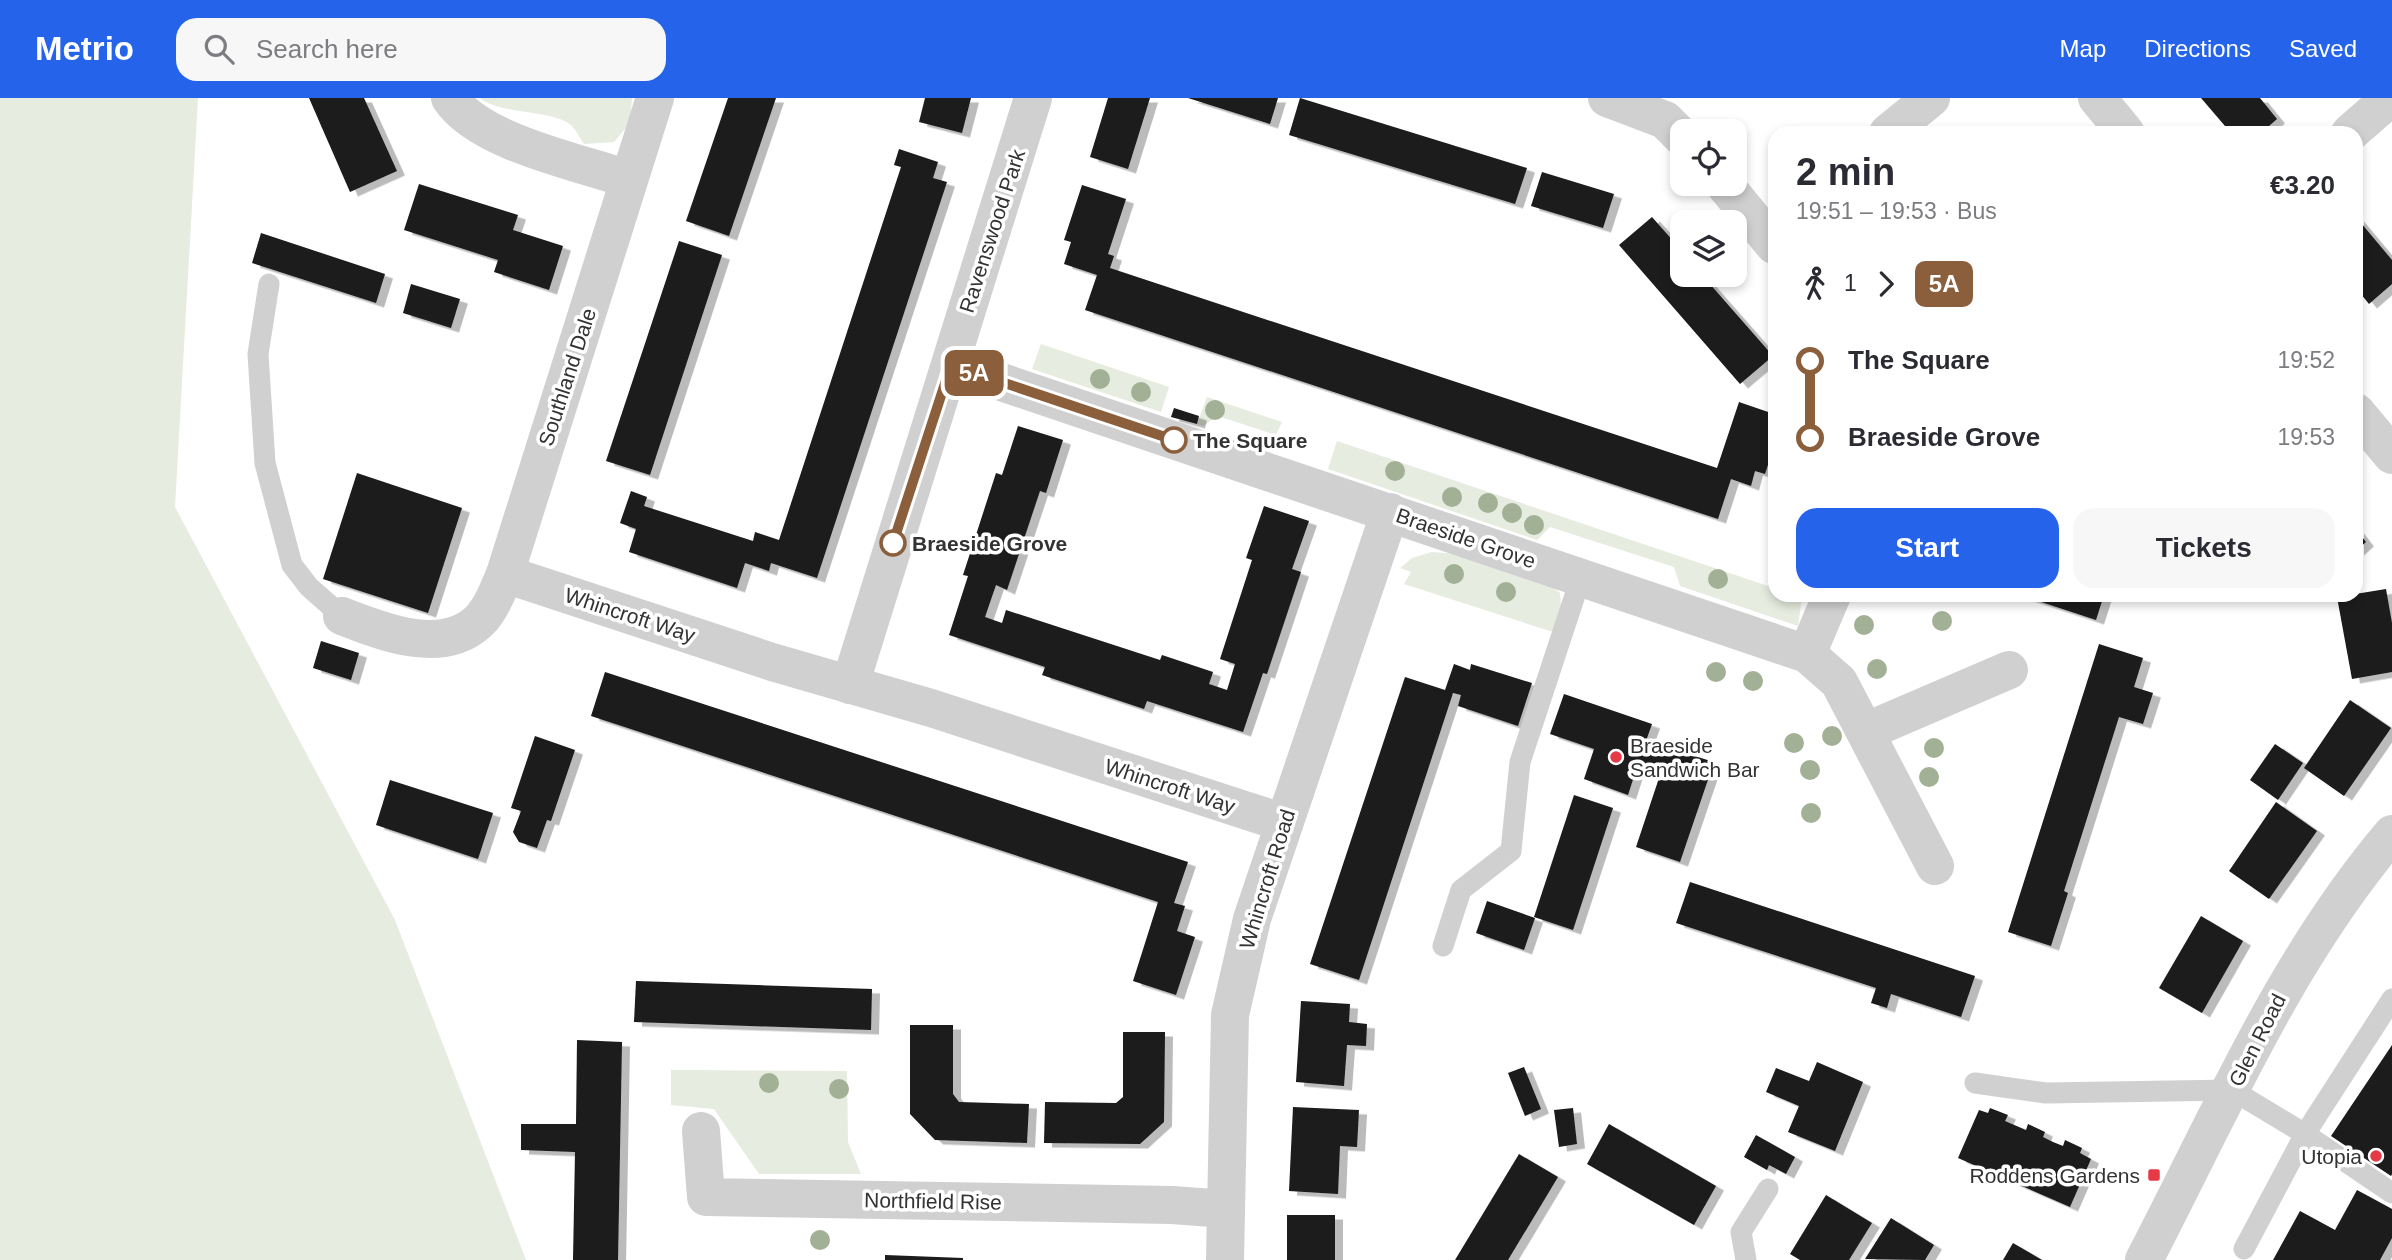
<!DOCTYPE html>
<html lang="en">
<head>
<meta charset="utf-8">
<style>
	body { margin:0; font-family:Arial,sans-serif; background:#f7f7f7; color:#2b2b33; height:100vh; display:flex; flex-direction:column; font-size:26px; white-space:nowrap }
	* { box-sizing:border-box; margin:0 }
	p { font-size:23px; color:#7c7c81 }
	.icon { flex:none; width:38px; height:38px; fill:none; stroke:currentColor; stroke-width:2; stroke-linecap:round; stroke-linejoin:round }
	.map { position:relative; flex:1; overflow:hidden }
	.sheet { position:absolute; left:1768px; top:28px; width:595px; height:476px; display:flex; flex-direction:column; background:#fff; border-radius:21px; box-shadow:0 4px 10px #0003 }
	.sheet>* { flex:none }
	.badge { padding:0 14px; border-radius:10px; font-size:24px; line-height:46px }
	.buttons { position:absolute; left:1670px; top:21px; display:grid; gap:14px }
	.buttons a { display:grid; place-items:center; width:77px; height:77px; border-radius:14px; background:#fff; box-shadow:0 4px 10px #0003; font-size:35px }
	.map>.badge { position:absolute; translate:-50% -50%; box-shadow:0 0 0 4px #fff }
	.legs { display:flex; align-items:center; gap:10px; height:77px; padding:0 28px; font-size:23px }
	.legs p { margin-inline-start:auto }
	.summary { display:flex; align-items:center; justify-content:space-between; height:119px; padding:0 28px }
	h1 { font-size:38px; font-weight:600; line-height:52px }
	.action { display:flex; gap:14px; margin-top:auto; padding:14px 28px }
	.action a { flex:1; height:80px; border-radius:21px; background:#2563eb; color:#fff; font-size:28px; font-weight:600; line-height:80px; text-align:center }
	.action a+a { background:#f7f7f7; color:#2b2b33 }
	ul { padding:0 28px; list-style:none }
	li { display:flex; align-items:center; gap:24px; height:77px; font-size:26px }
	li i { display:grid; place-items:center; width:10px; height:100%; margin:0 9px; background:currentColor }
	li i::after { content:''; width:18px; height:18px; margin:-9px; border:5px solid; border-radius:50%; background:#fff }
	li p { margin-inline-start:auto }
	li:first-child i { background:linear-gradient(#0000 50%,currentColor 0) }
	li:last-child i { background:linear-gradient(currentColor 50%,#0000 0) }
	header { display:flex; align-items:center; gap:42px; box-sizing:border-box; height:98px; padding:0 35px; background:#2563eb; color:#fff }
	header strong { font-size:33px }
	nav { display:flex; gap:38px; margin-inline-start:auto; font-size:24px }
	.search { width:490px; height:63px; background:#f7f7f7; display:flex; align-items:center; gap:18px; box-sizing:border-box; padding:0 24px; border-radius:21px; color:#7c7c81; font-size:26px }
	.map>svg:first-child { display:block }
	.green { fill:#e6ecdf }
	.building { fill:#1a1a1a; filter:url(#shadow) }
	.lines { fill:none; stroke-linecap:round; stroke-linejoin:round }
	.service { stroke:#d0d0d0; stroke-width:21 }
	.minor { stroke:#d0d0d0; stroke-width:38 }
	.tertiary { stroke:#d0d0d0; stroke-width:38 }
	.tree { fill:#a2b095 }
	.line-1-casing { stroke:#fff; stroke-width:16 }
	.line-1 { stroke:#8b5e3c; stroke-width:10 }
	.stop-1-dot { fill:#fff; stroke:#8b5e3c; stroke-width:3.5 }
	.poi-dot { fill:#e63946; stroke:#fff; stroke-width:2.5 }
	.labels { text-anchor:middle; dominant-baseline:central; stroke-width:7; stroke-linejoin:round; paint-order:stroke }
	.street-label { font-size:21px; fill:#333; stroke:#fff }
	.stop-label { font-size:21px; font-weight:bold; fill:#333; stroke:#fff; text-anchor:start }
	.poi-label { font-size:21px; fill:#333; stroke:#fff; text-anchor:end }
</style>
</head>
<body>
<header>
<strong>Metrio</strong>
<div class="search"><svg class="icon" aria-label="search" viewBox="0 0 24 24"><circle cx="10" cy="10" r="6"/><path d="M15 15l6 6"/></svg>Search here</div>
<nav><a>Map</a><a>Directions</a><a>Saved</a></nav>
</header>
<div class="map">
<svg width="2392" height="1162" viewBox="0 0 2392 1162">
	<defs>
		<filter id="shadow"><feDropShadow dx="8" dy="4.5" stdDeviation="0" flood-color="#0004"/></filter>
	</defs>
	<rect width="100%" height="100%" fill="#fff"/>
	<g class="green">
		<polygon points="0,0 198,0 175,409 395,822 526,1162 0,1162"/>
		<path d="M480 0H632L630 25 614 44 584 46C580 40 576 32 571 27 552 11 500 17 480 0Z"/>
		<polygon points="1041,246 1169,289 1161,314 1032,271"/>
		<polygon points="1207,299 1282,324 1276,337 1218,318 1203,328 1197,326"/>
		<polygon points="1337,343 1774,490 1774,497 1802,500 1798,528 1680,488 1674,469 1550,429 1537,442 1328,371"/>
		<polygon points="1432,454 1457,456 1552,489 1560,495 1561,509 1553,534 1404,486 1411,474 1400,470 1412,460"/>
		<polygon points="671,972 847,973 848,1044 861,1076 759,1076 714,1011 671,1007"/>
	</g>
	<g class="building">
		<polygon points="309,0 364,0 397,73 350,94"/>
		<polygon points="728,0 776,0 729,138 686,123"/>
		<polygon points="925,0 971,0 962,35 919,24"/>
		<polygon points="1108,0 1150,0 1128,71 1090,59"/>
		<polygon points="1188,0 1278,0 1270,26"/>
		<polygon points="1300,0 1527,70 1515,106 1289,37"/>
		<polygon points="2201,0 2260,0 2277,21 2261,35 2231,35"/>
		<polygon points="899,51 938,64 933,80 947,84 817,480 771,465 769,473 745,465 737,490 629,454 636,431 620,425 631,393 647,399 644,408 753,443 755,434 779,442 901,69 894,67"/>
		<polygon points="1542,74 1614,96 1603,130 1531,108"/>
		<polygon points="419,86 518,117 513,132 563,148 549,192 494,174 498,162 404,132"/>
		<polygon points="1082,87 1126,101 1108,156 1114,158 1110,170 1717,370 1739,304 1774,316 1774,348 1765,376 1755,373 1751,388 1731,381 1718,421 1085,212 1097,177 1064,166 1071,144 1064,142"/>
		<polygon points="1652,119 1682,153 1682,177 1702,177 1773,258 1740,286 1619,147"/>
		<polygon points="2356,119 2392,162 2392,186 2369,206 2356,190"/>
		<polygon points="261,135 385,176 376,205 252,165"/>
		<polygon points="679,143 722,157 650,377 606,363"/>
		<polygon points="411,186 460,201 451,230 403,215"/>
		<polygon points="1174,310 1199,318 1197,326 1171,319"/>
		<polygon points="1018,328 1063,342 1046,395 1040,393 1007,492 996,487 985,519 1002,525 1006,512 1160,562 1162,557 1213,574 1209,586 1227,592 1235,566 1220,561 1252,462 1246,460 1264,408 1309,423 1292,471 1301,474 1267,576 1263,575 1243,634 1147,603 1144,611 1042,577 1045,569 949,537 968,478 963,477 996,375 1002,377"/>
		<polygon points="357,375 462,410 428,515 323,481"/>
		<polygon points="2356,431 2366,444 2356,453"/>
		<polygon points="2386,491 2392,525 2392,574 2352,581 2337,499"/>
		<polygon points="2020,497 2104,497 2096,522"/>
		<polygon points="321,543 359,555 351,582 313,570"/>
		<polygon points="2099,546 2143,560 2134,589 2153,595 2143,626 2119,619 2064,793 2068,795 2051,848 2008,834"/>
		<polygon points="1454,566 1470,572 1471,566 1532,585 1518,628 1458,608 1461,597 1453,595 1359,882 1310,866 1405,579 1445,592"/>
		<polygon points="605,574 1188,764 1174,805 1185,808 1177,833 1195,839 1176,897 1133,883 1158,804 591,618"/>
		<polygon points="1564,596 1652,626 1646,643 1714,664 1680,764 1636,749 1661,674 1638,666 1628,697 1584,681 1594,651 1550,636"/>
		<polygon points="2350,602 2391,630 2344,698 2304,670"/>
		<polygon points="535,638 575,652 551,723 547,722 537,750 519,744 513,734 521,713 511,710"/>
		<polygon points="2275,646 2303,665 2278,702 2250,682"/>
		<polygon points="390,682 493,715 478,761 376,727"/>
		<polygon points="1574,697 1613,710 1573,832 1534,819"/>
		<polygon points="2276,704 2317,733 2269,801 2229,773"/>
		<polygon points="1690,784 1975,878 1961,919 1891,896 1887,910 1871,905 1876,890 1676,825"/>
		<polygon points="1487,803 1535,820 1524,852 1476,835"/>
		<polygon points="2201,818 2243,843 2202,915 2159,890"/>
		<polygon points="636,883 872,891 871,932 634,924"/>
		<polygon points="1301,903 1350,906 1349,924 1367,926 1366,948 1347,947 1344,988 1296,984"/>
		<polygon points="910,927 953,927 953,996 959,1004 1029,1006 1027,1045 935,1042 910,1016"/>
		<polygon points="1123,934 1165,934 1164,1024 1140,1046 1044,1045 1045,1004 1116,1005 1123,999"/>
		<polygon points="577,942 622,944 618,1162 573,1162 575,1054 521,1052 521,1026 576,1026"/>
		<polygon points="2392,947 2392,1076 2391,1078 2331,1038"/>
		<polygon points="1817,964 1863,984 1835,1053 1788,1034 1799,1008 1766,994 1776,970 1809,983"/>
		<polygon points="1524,969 1541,1011 1525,1018 1508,975"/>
		<polygon points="1293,1009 1359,1012 1357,1049 1340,1048 1338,1096 1289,1093"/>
		<polygon points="1573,1010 1577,1046 1559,1049 1554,1012"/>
		<polygon points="1990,1010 2008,1017 2005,1023 2026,1032 2028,1026 2045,1034 2043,1039 2053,1044 2063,1048 2065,1042 2082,1050 2080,1055 2091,1061 2070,1109 1958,1060 1979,1012 1988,1015"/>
		<polygon points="1609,1026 1716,1088 1694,1127 1587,1066"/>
		<polygon points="1756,1037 1795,1059 1786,1076 1769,1067 1767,1072 1744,1059"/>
		<polygon points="1519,1056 1558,1079 1508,1162 1455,1162"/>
		<polygon points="2357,1092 2392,1111 2392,1140 2380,1162 2273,1162 2300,1113 2335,1132"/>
		<polygon points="1826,1097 1872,1125 1849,1162 1800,1162 1790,1156"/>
		<rect x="1287" y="1117" width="48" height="45"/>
		<polygon points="1891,1120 1934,1147 1925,1162 1865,1161"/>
		<polygon points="2013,1145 2042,1162 2003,1162"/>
		<polygon points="885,1157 963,1160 963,1162 885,1162"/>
	</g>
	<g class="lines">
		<g class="service">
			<polyline points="269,186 258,256 265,365 292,467 309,489 342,518"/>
			<polyline points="1443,848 1461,792 1511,753 1520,664 1581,479"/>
			<polyline points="1975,985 2046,995 2232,992 2305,1036 2392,901"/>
			<polyline points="2244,1151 2305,1036 2392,1095"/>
			<polyline points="1746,1162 1741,1134 1768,1091"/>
		</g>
		<g class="minor">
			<path d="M450 0C479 44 578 64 628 81"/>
			<polyline points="1607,0 1665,22 1682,39"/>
			<polyline points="1888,35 1931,0"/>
			<polyline points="2350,35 2390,0"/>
			<polyline points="1724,86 1774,147"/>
			<polyline points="951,267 1807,556 1839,584 1935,768"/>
			<polyline points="505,476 655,0"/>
			<path d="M342 518C381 533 441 558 478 524 491 512 498 492 505 476L772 564 931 610 1284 725"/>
			<polyline points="1807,556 1832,497"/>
			<polyline points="850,587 1033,0"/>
			<polyline points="1867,633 2009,572"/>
			<polyline points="701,1033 706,1099 1172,1107 1226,1111"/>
			<polyline points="1225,1162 1230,917 1252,821 1390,414"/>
		</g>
		<g class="tertiary">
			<polyline points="2097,0 2126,35"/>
			<polyline points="2356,314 2392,357"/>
			<path d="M2144 1162C2220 1016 2285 862 2392 736"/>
		</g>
	</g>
	<g class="tree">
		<circle cx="1100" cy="281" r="10"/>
		<circle cx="1141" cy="294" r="10"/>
		<circle cx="1215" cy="312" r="10"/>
		<circle cx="1395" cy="373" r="10"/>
		<circle cx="1452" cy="399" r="10"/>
		<circle cx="1488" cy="405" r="10"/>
		<circle cx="1512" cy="415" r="10"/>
		<circle cx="1534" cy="427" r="10"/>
		<circle cx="1454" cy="476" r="10"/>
		<circle cx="1718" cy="481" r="10"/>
		<circle cx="1506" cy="494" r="10"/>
		<circle cx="1942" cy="523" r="10"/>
		<circle cx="1864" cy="527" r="10"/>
		<circle cx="1877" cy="571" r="10"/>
		<circle cx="1716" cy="574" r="10"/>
		<circle cx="1753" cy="583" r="10"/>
		<circle cx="1832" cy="638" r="10"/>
		<circle cx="1794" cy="645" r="10"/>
		<circle cx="1934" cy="650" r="10"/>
		<circle cx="1810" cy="672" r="10"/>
		<circle cx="1929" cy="679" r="10"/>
		<circle cx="1811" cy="715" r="10"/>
		<circle cx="769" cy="985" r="10"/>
		<circle cx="839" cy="991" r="10"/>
		<circle cx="820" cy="1142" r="10"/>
	</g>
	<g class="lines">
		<defs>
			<polyline id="line-1" points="893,445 951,267 1174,342"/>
		</defs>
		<use href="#line-1" class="line-1-casing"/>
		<use href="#line-1" class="line-1"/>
	</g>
	<g class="stop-1-dot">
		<circle cx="1174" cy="342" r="12"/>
		<circle cx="893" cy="445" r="12"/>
	</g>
	<g class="poi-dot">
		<circle cx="1616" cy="659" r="7"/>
		<circle cx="2376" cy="1058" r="7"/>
		<rect x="2147" y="1070" width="14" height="14" rx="3.5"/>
	</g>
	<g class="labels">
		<g class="street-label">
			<text transform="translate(992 133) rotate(-72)">Ravenswood Park</text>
			<text transform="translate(567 279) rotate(-72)">Southland Dale</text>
			<text transform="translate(1466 440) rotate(19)">Braeside Grove</text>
			<text transform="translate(630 517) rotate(18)">Whincroft Way</text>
			<text transform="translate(1170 688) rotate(18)">Whincroft Way</text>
			<text transform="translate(1267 781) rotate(-73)">Whincroft Road</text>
			<text transform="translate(2257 942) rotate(-63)">Glen Road</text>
			<text transform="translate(933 1103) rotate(1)">Northfield Rise</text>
		</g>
		<g class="stop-label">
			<text x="1193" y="342">The Square</text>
			<text x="912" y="445">Braeside Grove</text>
		</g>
		<g class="poi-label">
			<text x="1630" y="647" text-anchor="start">Braeside<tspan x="1630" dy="24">Sandwich Bar</tspan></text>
			<text x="2362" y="1058">Utopia</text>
			<text x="2140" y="1077">Roddens Gardens</text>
		</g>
	</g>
</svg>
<div class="buttons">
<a><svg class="icon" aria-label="locate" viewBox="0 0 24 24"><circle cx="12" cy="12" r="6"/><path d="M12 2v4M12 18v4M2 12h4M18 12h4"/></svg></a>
<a><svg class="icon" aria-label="layers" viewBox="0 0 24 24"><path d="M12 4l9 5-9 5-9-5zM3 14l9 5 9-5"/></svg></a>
</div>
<b class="badge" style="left:974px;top:275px;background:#8b5e3c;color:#fff">5A</b>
<section class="sheet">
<div class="summary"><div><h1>2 min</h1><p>19:51 – 19:53 · Bus</p></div><b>€3.20</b></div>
<div class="legs"><svg class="icon" aria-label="walk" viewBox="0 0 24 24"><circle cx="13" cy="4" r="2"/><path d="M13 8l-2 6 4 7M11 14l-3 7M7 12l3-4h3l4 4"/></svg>1<svg class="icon" aria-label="forward" viewBox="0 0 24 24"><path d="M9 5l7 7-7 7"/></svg><b class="badge" style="background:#8b5e3c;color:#fff">5A</b></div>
<ul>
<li><i style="color:#8b5e3c"></i><b>The Square</b><p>19:52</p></li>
<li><i style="color:#8b5e3c"></i><b>Braeside Grove</b><p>19:53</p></li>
</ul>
<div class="action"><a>Start</a><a>Tickets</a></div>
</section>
</div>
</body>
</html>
